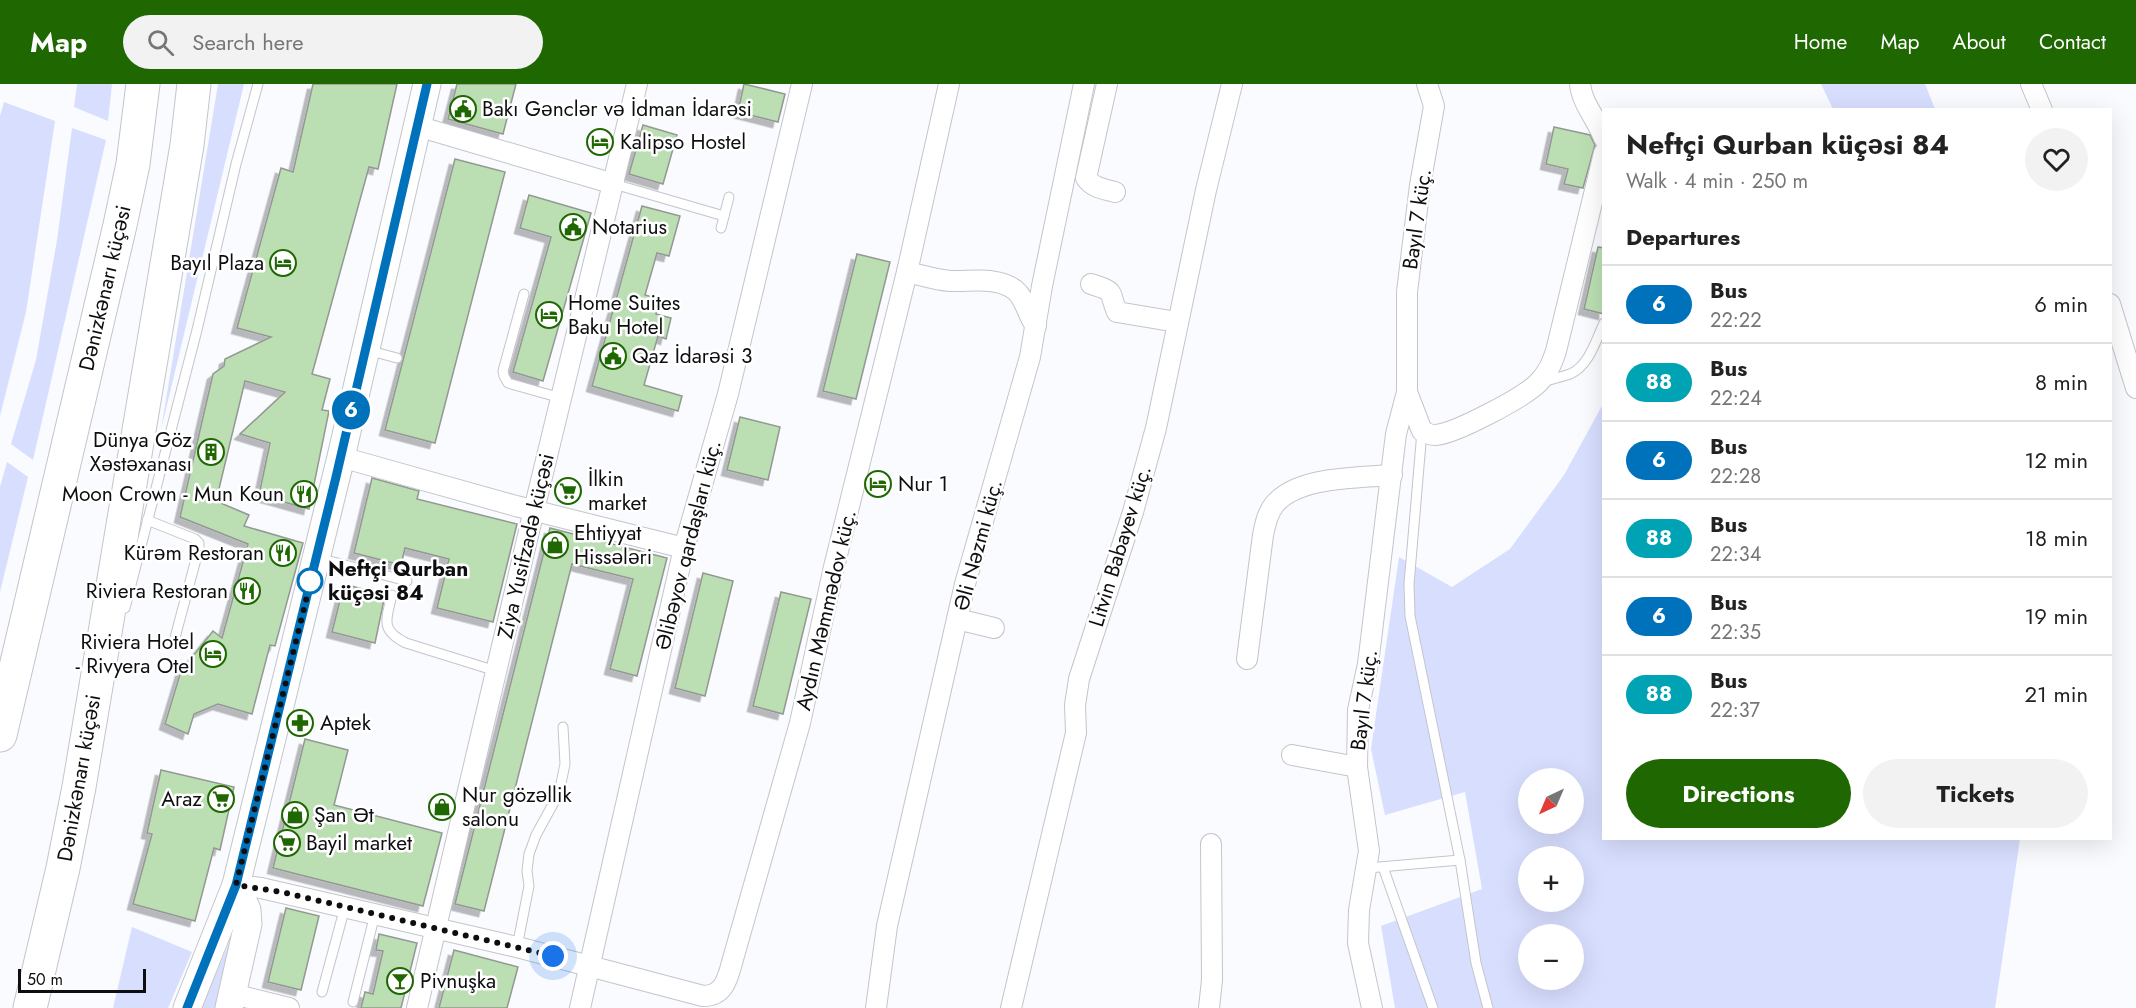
<!DOCTYPE html>
<html lang="en">
<head>
<meta charset="utf-8">
<style>
	body { margin:0; font-family:Jost,sans-serif; background:#f2f2f2; color:#222; height:100vh; display:flex; flex-direction:column; font-size:22px; white-space:nowrap }
	* { box-sizing:border-box; margin:0 }
	p { font-size:20px; color:#767676 }
	.icon { flex:none; width:33px; height:33px; fill:none; stroke:currentColor; stroke-width:2; stroke-linecap:round; stroke-linejoin:round }
	.map { position:relative; flex:1; overflow:hidden }
	.side { position:absolute; left:1602px; top:24px; width:510px; height:732px; display:flex; flex-direction:column; background:#fff; border-radius:0px; box-shadow:0 6px 24px #0002 }
	.side>* { flex:none }
	.badge { padding:0 12px; border-radius:20px; font-size:21px; line-height:39px }
	.needle { width:39px; rotate:224deg }
	.fabs { position:absolute; left:1518px; top:684px; display:grid; gap:12px }
	.fabs a { display:grid; place-items:center; width:66px; height:66px; border-radius:50%; background:#fff; box-shadow:0 6px 24px #0002; font-size:30px }
	.scale { position:absolute; left:18px; bottom:15px; width:128px; box-sizing:border-box; padding-left:6px; border:3px solid #0e0e10; border-top:0; font-size:16px; line-height:21px; white-space:nowrap; color:#0e0e10; -webkit-text-stroke:4px #fff; paint-order:stroke }
	.you { position:absolute; width:30px; height:30px; margin:-15px; border:4px solid #fff; border-radius:50%; background:#1a73e8; box-shadow:0 0 0 9px #1a73e833 }
	.map>.badge { position:absolute; translate:-50% -50%; box-shadow:0 0 0 3px #fff }
	h2 { padding:0 24px; font-size:22px; line-height:54px }
	.round { display:grid; place-items:center; flex:none; width:63px; height:63px; border-radius:32px; background:#f2f2f2 }
	.overview { display:flex; align-items:center; justify-content:space-between; height:102px; padding:0 24px }
	h1 { font-size:28px; font-weight:700; line-height:45px }
	.action { display:flex; gap:12px; margin-top:auto; padding:12px 24px }
	.action a { flex:1; height:69px; border-radius:36px; background:#1e6701; color:#fff; font-size:24px; font-weight:700; line-height:69px; text-align:center }
	.action a+a { background:#f2f2f2; color:#222 }
	ul { padding:0; list-style:none }
	li { display:flex; align-items:center; gap:18px; height:78px; padding:0 24px; border-top:2px solid #e0e0e0 }
	li div { flex:1 }
	li b { display:block; font-size:22px }
	li em { font-style:normal }
	li .badge { min-width:66px; font-weight:700; text-align:center }
	header { display:flex; align-items:center; gap:36px; box-sizing:border-box; height:84px; padding:0 30px; background:#1e6701; color:#fff }
	header strong { font-size:28px }
	nav { display:flex; gap:33px; margin-inline-start:auto; font-size:21px }
	.search { width:420px; height:54px; background:#f2f2f2; display:flex; align-items:center; gap:15px; box-sizing:border-box; padding:0 21px; border-radius:33px; color:#767676; font-size:22px }
	.map>svg:first-child { display:block }
	.green { fill:#d8defe; fill-rule:evenodd }
	.building { fill:#bbdfb3; stroke:#949893; stroke-width:1.5; filter:url(#shadow) }
	.lines { fill:none; stroke-linecap:round; stroke-linejoin:round }
	.lane-casing { stroke:#c3c5cb; stroke-width:11 }
	.street-casing { stroke:#c3c5cb; stroke-width:22 }
	.secondary-casing { stroke:#c3c5cb; stroke-width:29 }
	.highway-casing { stroke:#c3c5cb; stroke-width:35 }
	.lane { stroke:#fff; stroke-width:9 }
	.street { stroke:#fff; stroke-width:20 }
	.secondary { stroke:#fff; stroke-width:27 }
	.highway { stroke:#fff; stroke-width:33 }
	.line-casing { stroke:#fff; stroke-width:14 }
	.line { stroke:#0072bc; stroke-width:9 }
	.walk { stroke:#0e0e10; stroke-width:6; stroke-dasharray:0 10.8 }
	.stop-dot { fill:#fff; stroke:#0072bc; stroke-width:3 }
	.labels { text-anchor:middle; dominant-baseline:central; stroke-width:5; stroke-linejoin:round; paint-order:stroke }
	.poi-label { font-size:21px; fill:#0e0e10; stroke:#fff; text-anchor:start }
	.street-label { font-size:21px; fill:#0e0e10; stroke:#fff }
	.stop-label { font-size:21px; font-weight:bold; fill:#0e0e10; stroke:#fff; text-anchor:start }
</style>
</head>
<body>
<header>
<strong>Map</strong>
<div class="search"><svg class="icon" aria-label="search" viewBox="0 0 24 24"><circle cx="10" cy="10" r="6"/><path d="M15 15l6 6"/></svg>Search here</div>
<nav><a>Home</a><a>Map</a><a>About</a><a>Contact</a></nav>
</header>
<div class="map">
<svg width="2136" height="924" viewBox="0 0 2136 924">
	<defs>
		<filter id="shadow"><feDropShadow dx="-5.5" dy="5.5" stdDeviation="0" flood-color="#0004"/></filter>
	</defs>
	<rect width="100%" height="100%" fill="#fafbff"/>
	<g class="green">
		<polygon points="77,0 112,0 108,37 74,23"/>
		<polygon points="218,0 244,0 161,346"/>
		<polygon points="1821,0 1925,0 1935,25 1833,25"/>
		<polygon points="4,18 55,37 26,228 0,332 0,32"/>
		<polygon points="72,44 106,56 33,376 11,360 36,276 57,156"/>
		<path d="M1603 320 1604 754 2020 755 1995 924H1395L1381 842 1482 805 1465 708 1385 731 1371 665 1399 473 1452 503 1510 465 1564 391ZM1528 694H1574V740H1528ZM1528 772H1574V818H1528ZM1528 850H1574V896H1528Z"/>
		<polygon points="7,378 28,393 0,508 0,403"/>
		<polygon points="238,839 223,924 201,924"/>
		<polygon points="132,843 192,868 168,924 113,924"/>
	</g>
	<g class="building">
		<polygon points="313,0 397,0 378,85 369,83 312,290 330,295 322,326 329,327 309,425 259,411 270,359 240,350 285,308 245,297 216,417 249,431 244,442 303,459 275,562 270,561 252,630 218,620 194,630 188,650 165,640 181,587 213,547 222,554 248,460 180,433 213,290 224,282 225,275 271,253 237,244 281,84 293,88"/>
		<polygon points="457,0 516,0 503,50 448,35"/>
		<polygon points="744,0 785,10 778,38 738,28"/>
		<polygon points="643,41 677,51 663,100 629,90"/>
		<polygon points="1554,43 1590,51 1595,61 1583,104 1564,100 1568,85 1546,80"/>
		<polygon points="455,75 505,88 435,359 385,346"/>
		<polygon points="529,111 591,129 543,297 513,288 551,153 520,144"/>
		<polygon points="642,122 680,132 669,172 657,169 645,211 660,215 656,230 671,234 666,255 658,252 644,301 682,312 678,327 592,302"/>
		<polygon points="1598,163 1604,164 1604,230 1584,225"/>
		<polygon points="857,170 890,178 856,315 823,307"/>
		<polygon points="740,333 780,343 768,396 727,386"/>
		<polygon points="372,394 419,407 417,415 517,440 493,538 437,524 449,475 405,464 401,481 354,469"/>
		<polygon points="550,444 667,474 637,592 610,585 633,495 572,480 484,827 455,820"/>
		<polygon points="703,489 733,497 705,612 675,604"/>
		<polygon points="344,500 385,511 375,559 332,548"/>
		<polygon points="781,508 811,515 783,630 753,622"/>
		<polygon points="305,655 348,666 334,721 442,749 423,822 273,784"/>
		<polygon points="161,686 234,703 220,766 214,764 195,837 133,820 152,750 147,749"/>
		<polygon points="286,824 319,832 301,906 268,898"/>
		<polygon points="379,850 417,859 401,924 361,924 365,908 373,910 383,867 376,866"/>
		<polygon points="454,866 518,883 507,924 439,924"/>
	</g>
	<g class="lines">
		<defs>
			<g id="lane">
				<polyline points="614,100 724,132"/>
				<polyline points="721,144 729,113"/>
				<polyline points="524,210 503,287 504,292 508,299 561,314"/>
				<polyline points="367,266 397,274"/>
				<path d="M1543 298C1552 295 1561 293 1570 290 1589 282 1596 256 1604 239"/>
				<polyline points="1422,347 1409,500 1410,532 1460,776 1476,879 1488,924"/>
				<polyline points="147,436 195,455 199,459 199,464 173,561"/>
				<polyline points="318,474 407,497"/>
				<path d="M392 511C386 536 380 546 406 559L496 587"/>
				<polyline points="125,524 197,246 236,80 258,0"/>
				<polyline points="1383,783 1433,924"/>
				<polyline points="1368,784 1460,776"/>
				<polyline points="517,863 529,802 527,787 529,770 536,751 559,709 565,680 563,643"/>
				<polyline points="322,908 345,823"/>
				<polyline points="353,918 375,830"/>
			</g>
			<g id="street">
				<path d="M1107 0 1086 94C1093 104 1104 105 1115 108"/>
				<path d="M1580 0C1582 20 1597 35 1604 54"/>
				<polyline points="2031,0 2042,26"/>
				<polyline points="417,42 614,100"/>
				<path d="M907 188C921 191 936 196 950 197 971 198 997 192 1015 206 1026 215 1027 231 1036 242"/>
				<path d="M1091 200C1117 208 1108 207 1117 228L1177 238"/>
				<polyline points="2110,220 2136,304"/>
				<path d="M1407 308 1422 347C1426 349 1431 351 1435 351 1455 350 1524 313 1538 299 1548 289 1552 279 1556 267L1604 69"/>
				<polyline points="341,373 516,422 684,464"/>
				<polyline points="957,535 994,544"/>
				<path d="M1247 575 1263 451C1265 441 1267 430 1274 421 1297 392 1358 394 1392 391"/>
				<polyline points="1292,671 1357,683"/>
				<path d="M236 801 261 804 517 863 703 912C725 912 728 893 733 875L800 639 834 483 907 188 949 0"/>
				<polyline points="233,910 289,924"/>
				<polyline points="417,924 534,426 637,0"/>
				<polyline points="580,924 684,464 728,310 802,0"/>
				<polyline points="876,924 887,842 965,500 1030,273 1042,202 1084,0"/>
				<polyline points="1011,924 1076,649 1075,621 1079,595 1133,428 1156,344 1206,106 1232,0"/>
				<polyline points="1209,924 1212,896 1211,760"/>
				<polyline points="1372,924 1358,859 1359,826 1369,767 1357,683 1358,626 1368,580 1396,350 1407,308 1407,208 1420,101 1434,22 1427,0"/>
			</g>
			<g id="secondary">
				<polyline points="187,924 236,801 341,373 427,0"/>
				<polyline points="229,924 248,840 247,826 236,801"/>
			</g>
			<g id="highway">
				<polyline points="0,651 120,141 133,80 143,0"/>
				<polyline points="30,924 63,784 79,703 187,61 194,0"/>
			</g>
		</defs>
		<use href="#lane" class="lane-casing"/>
		<use href="#street" class="street-casing"/>
		<use href="#secondary" class="secondary-casing"/>
		<use href="#highway" class="highway-casing"/>
		<use href="#lane" class="lane"/>
		<use href="#street" class="street"/>
		<use href="#secondary" class="secondary"/>
		<use href="#highway" class="highway"/>
	</g>
	<g class="lines">
		<defs>
			<polyline id="line" points="187,924 236,801 336,393 427,0"/>
		</defs>
		<use href="#line" class="line-casing"/>
		<use href="#line" class="line"/>
		<polyline class="walk" points="310,497 311,496 236,801 282,808 553,872"/>
	</g>
	<defs>
		<symbol id="civic-ring" viewBox="-11 -11 22 22"><circle r="9.5" fill="#fff" stroke="#1e6701" stroke-width="1.5"/><path d="M-.6-6.5H3V-4.5H.6V-3L4-1V1h2V6H-6V1h2V-1L-.6-3ZM-1.2 2.5V6h2.4V2.5Z" fill="#1e6701"/></symbol>
		<symbol id="hotel-ring" viewBox="-11 -11 22 22"><circle r="9.5" fill="#fff" stroke="#1e6701" stroke-width="1.5"/><path d="M-6-4.5h1.5V1H6V5H4.5V3h-9V5H-6ZM-4 0a1.8 1.8 0 1 1 3.6 0ZM.5 0V-2.5h3Q6-2.5 6 0Z" fill="#1e6701"/></symbol>
		<symbol id="building-ring" viewBox="-11 -11 22 22"><circle r="9.5" fill="#fff" stroke="#1e6701" stroke-width="1.5"/><path d="M-4-6H4V6H1V3H-1V6H-4ZM-2.5-4.3h1.7v1.8h-1.7ZM.8-4.3h1.7v1.8H.8ZM-2.5-1h1.7V.8h-1.7ZM.8-1h1.7V.8H.8Z" fill="#1e6701"/></symbol>
		<symbol id="supermarket-ring" viewBox="-11 -11 22 22"><circle r="9.5" fill="#fff" stroke="#1e6701" stroke-width="1.5"/><path d="M-6-5.5h2.5l.6 2H6L4.5 2H-2.5L-4.4-4H-6ZM-1.5 3.2a1.3 1.3 0 1 0 .1 0ZM3 3.2a1.3 1.3 0 1 0 .1 0Z" fill="#1e6701"/></symbol>
		<symbol id="restaurant-ring" viewBox="-11 -11 22 22"><circle r="9.5" fill="#fff" stroke="#1e6701" stroke-width="1.5"/><path d="M-5-6h1v4h1v-4h1v4h1v-4h1v5L-1.5 .5V6h-2V.5L-5-1ZM5-6V6H3V1.5H1.5Q1.5-4 5-6Z" fill="#1e6701"/></symbol>
		<symbol id="shop-ring" viewBox="-11 -11 22 22"><circle r="9.5" fill="#fff" stroke="#1e6701" stroke-width="1.5"/><path d="M-5-2.5h2.3a2.7 3.5 0 0 1 5.4 0H5L5.5 6h-11ZM-1.5-2.5h3a1.5 2.3 0 0 0-3 0Z" fill="#1e6701"/></symbol>
		<symbol id="pharmacy-ring" viewBox="-11 -11 22 22"><circle r="9.5" fill="#fff" stroke="#1e6701" stroke-width="1.5"/><path d="M-2-6h4v4h4v4h-4v4h-4v-4h-4v-4h4Z" fill="#1e6701"/></symbol>
		<symbol id="bar-ring" viewBox="-11 -11 22 22"><circle r="9.5" fill="#fff" stroke="#1e6701" stroke-width="1.5"/><path d="M-6-5H6L.8 .8V4.5H3.5V6h-7V4.5H-.8V.8Z" fill="#1e6701"/></symbol>
	</defs>
	<g fill-rule="evenodd">
		<use href="#civic-ring" x="448" y="10" width="30" height="30"/>
		<use href="#hotel-ring" x="585" y="43" width="30" height="30"/>
		<use href="#civic-ring" x="558" y="128" width="30" height="30"/>
		<use href="#hotel-ring" x="268" y="164" width="30" height="30"/>
		<use href="#hotel-ring" x="534" y="216" width="30" height="30"/>
		<use href="#civic-ring" x="598" y="257" width="30" height="30"/>
		<use href="#building-ring" x="196" y="353" width="30" height="30"/>
		<use href="#hotel-ring" x="863" y="385" width="30" height="30"/>
		<use href="#supermarket-ring" x="553" y="392" width="30" height="30"/>
		<use href="#restaurant-ring" x="289" y="395" width="30" height="30"/>
		<use href="#shop-ring" x="540" y="446" width="30" height="30"/>
		<use href="#restaurant-ring" x="268" y="454" width="30" height="30"/>
		<use href="#restaurant-ring" x="232" y="492" width="30" height="30"/>
		<use href="#hotel-ring" x="198" y="555" width="30" height="30"/>
		<use href="#pharmacy-ring" x="285" y="624" width="30" height="30"/>
		<use href="#supermarket-ring" x="206" y="700" width="30" height="30"/>
		<use href="#shop-ring" x="427" y="708" width="30" height="30"/>
		<use href="#shop-ring" x="280" y="716" width="30" height="30"/>
		<use href="#supermarket-ring" x="272" y="744" width="30" height="30"/>
		<use href="#bar-ring" x="385" y="882" width="30" height="30"/>
	</g>
	<circle class="stop-dot" cx="310" cy="497" r="12"/>
	<g class="labels">
		<g class="poi-label">
			<text x="482" y="25">Bakı Gənclər və İdman İdarəsi</text>
			<text x="620" y="58">Kalipso Hostel</text>
			<text x="592" y="143">Notarius</text>
			<text x="264" y="179" text-anchor="end">Bayıl Plaza</text>
			<text x="568" y="219">Home Suites<tspan x="568" dy="24">Baku Hotel</tspan></text>
			<text x="632" y="272">Qaz İdarəsi 3</text>
			<text x="192" y="356" text-anchor="end">Dünya Göz<tspan x="192" dy="24">Xəstəxanası</tspan></text>
			<text x="588" y="395">İlkin<tspan x="588" dy="24">market</tspan></text>
			<text x="898" y="400">Nur 1</text>
			<text x="284" y="410" text-anchor="end">Moon Crown - Mun Koun</text>
			<text x="574" y="449">Ehtiyyat<tspan x="574" dy="24">Hissələri</tspan></text>
			<text x="264" y="469" text-anchor="end">Kürəm Restoran</text>
			<text x="228" y="507" text-anchor="end">Riviera Restoran</text>
			<text x="194" y="558" text-anchor="end">Riviera Hotel<tspan x="194" dy="24">- Rivyera Otel</tspan></text>
			<text x="320" y="639">Aptek</text>
			<text x="462" y="711">Nur gözəllik<tspan x="462" dy="24">salonu</tspan></text>
			<text x="202" y="715" text-anchor="end">Araz</text>
			<text x="314" y="731">Şan Ət</text>
			<text x="306" y="759">Bayil market</text>
			<text x="420" y="897">Pivnuşka</text>
		</g>
		<g class="street-label">
			<text transform="translate(1417 135) rotate(-82)">Bayıl 7 küç.</text>
			<text transform="translate(105 204) rotate(-77)">Dənizkənarı küçəsi</text>
			<text transform="translate(688 461) rotate(-76)">Əlibəyov qardaşları küç.</text>
			<text transform="translate(978 461) rotate(-75)">Əli Nəzmi küç.</text>
			<text transform="translate(526 462) rotate(-77)">Ziya Yusifzadə küçəsi</text>
			<text transform="translate(1120 462) rotate(-73)">Litvin Babayev küç.</text>
			<text transform="translate(826 526) rotate(-77)">Aydın Məmmədov küç.</text>
			<text transform="translate(1364 616) rotate(-83)">Bayıl 7 küç.</text>
			<text transform="translate(79 694) rotate(-80)">Dənizkənarı küçəsi</text>
		</g>
		<g class="stop-label">
			<text x="328" y="485">Neftçi Qurban<tspan x="328" dy="24">küçəsi 84</tspan></text>
		</g>
	</g>
</svg>
<div class="fabs">
<a><svg class="needle" viewBox="-14 -14 28 28"><path d="M0-13l5 13h-10z" fill="#e53935"/><path d="M0 13l5-13h-10z" fill="#767676"/></svg></a>
<a>+</a>
<a>−</a>
</div>
<div class="scale">50 m</div>
<div class="you" style="left:553px;top:872px"></div>
<b class="badge" style="left:351px;top:326px;background:#0072bc;color:#fff">6</b>
<section class="side">
<div class="overview"><div><h1>Neftçi Qurban küçəsi 84</h1><p>Walk · 4 min · 250 m</p></div><a class="round"><svg class="icon" aria-label="heart" viewBox="0 0 24 24"><path d="M12 20l-8-8c-3-5 5-10 8-4 3-6 11-1 8 4z"/></svg></a></div>
<h2>Departures</h2>
<ul>
<li><span class="badge" style="background:#0072bc;color:#fff">6</span><div><b>Bus</b><p>22:22</p></div><em>6 min</em></li>
<li><span class="badge" style="background:#00a3b4;color:#fff">88</span><div><b>Bus</b><p>22:24</p></div><em>8 min</em></li>
<li><span class="badge" style="background:#0072bc;color:#fff">6</span><div><b>Bus</b><p>22:28</p></div><em>12 min</em></li>
<li><span class="badge" style="background:#00a3b4;color:#fff">88</span><div><b>Bus</b><p>22:34</p></div><em>18 min</em></li>
<li><span class="badge" style="background:#0072bc;color:#fff">6</span><div><b>Bus</b><p>22:35</p></div><em>19 min</em></li>
<li><span class="badge" style="background:#00a3b4;color:#fff">88</span><div><b>Bus</b><p>22:37</p></div><em>21 min</em></li>
</ul>
<div class="action"><a>Directions</a><a>Tickets</a></div>
</section>
</div>
</body>
</html>
